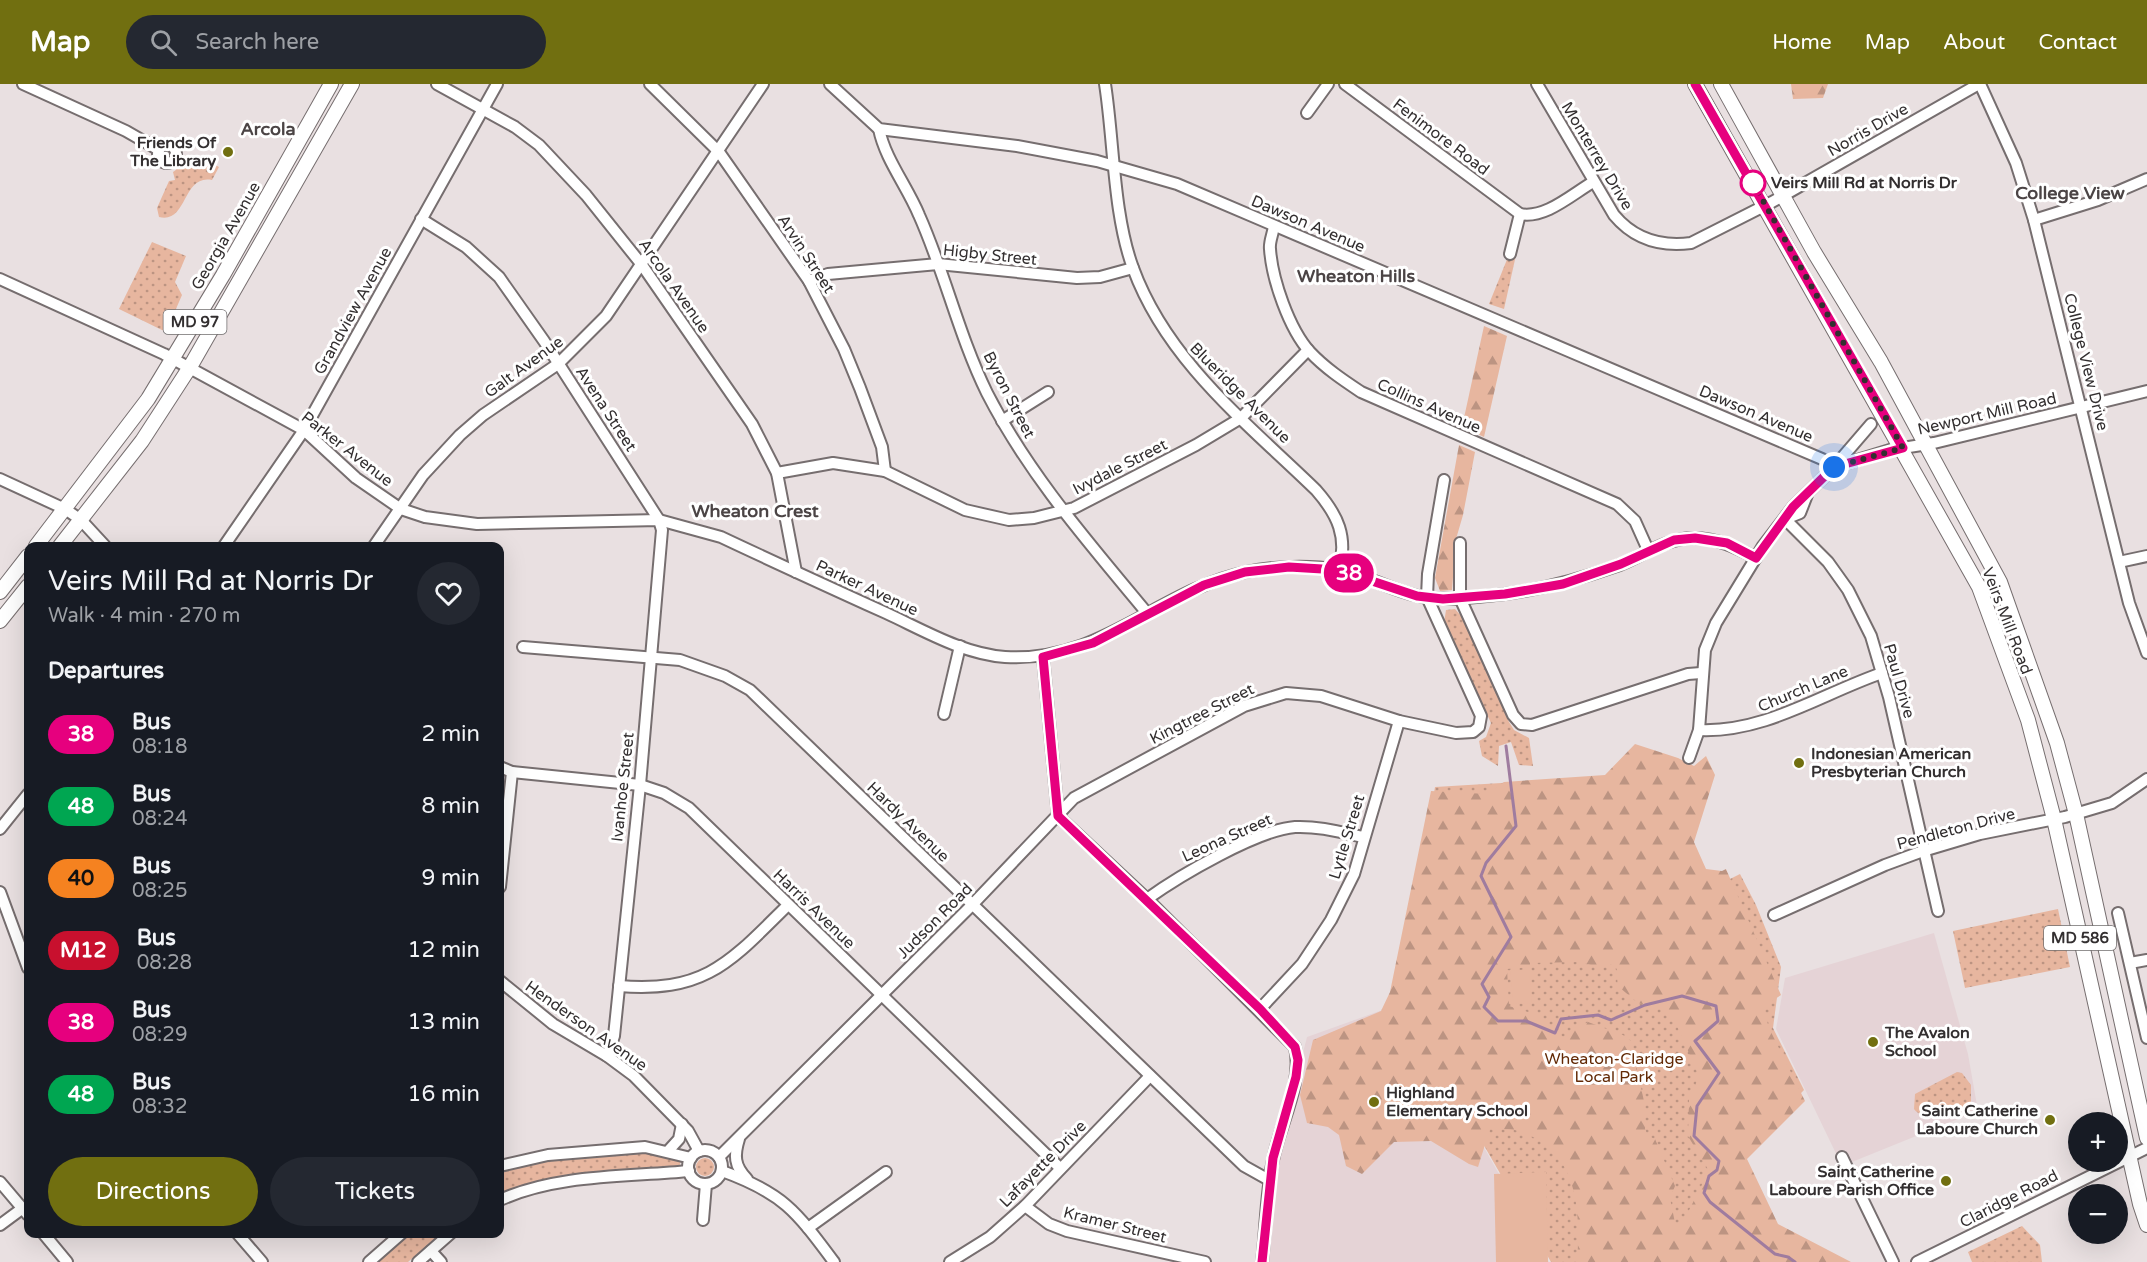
<!DOCTYPE html>
<html lang="en">
<head>
<meta charset="utf-8">
<style>
	body { margin:0; font-family:"Varela Round",sans-serif; background:#242831; color:#f1f3f6; height:100vh; display:flex; flex-direction:column; font-size:22px; white-space:nowrap }
	* { box-sizing:border-box; margin:0 }
	p { font-size:20px; color:#9ea1a6 }
	.icon { flex:none; width:33px; height:33px; fill:none; stroke:currentColor; stroke-width:2; stroke-linecap:round; stroke-linejoin:round }
	.map { position:relative; flex:1; overflow:hidden }
	.details { position:absolute; left:24px; top:458px; width:480px; height:696px; display:flex; flex-direction:column; background:#171b24; border-radius:12px; box-shadow:0 6px 24px #0002 }
	.details>* { flex:none }
	.badge { padding:0 12px; border-radius:20px; font-size:21px; line-height:39px }
	.controls { position:absolute; left:2068px; top:1028px; display:grid; gap:12px }
	.controls a { display:grid; place-items:center; width:60px; height:60px; border-radius:50%; background:#171b24; box-shadow:0 6px 24px #0002; font-size:30px }
	.you { position:absolute; width:30px; height:30px; margin:-15px; border:4px solid #fff; border-radius:50%; background:#1a73e8; box-shadow:0 0 0 9px #1a73e833 }
	.map>.badge { position:absolute; translate:-50% -50%; box-shadow:0 0 0 3px #fff }
	h2 { padding:0 24px; font-size:22px; line-height:54px }
	.round { display:grid; place-items:center; flex:none; width:63px; height:63px; border-radius:32px; background:#242831 }
	.headline { display:flex; align-items:center; justify-content:space-between; height:102px; padding:0 24px }
	h1 { font-size:28px; font-weight:600; line-height:45px }
	.primary-button { display:flex; gap:12px; margin-top:auto; padding:12px 24px }
	.primary-button a { flex:1; height:69px; border-radius:36px; background:#716f10; color:#fff; font-size:24px; font-weight:600; line-height:69px; text-align:center }
	.primary-button a+a { background:#242831; color:#f1f3f6 }
	ul { padding:0; list-style:none }
	li { display:flex; align-items:center; gap:18px; height:72px; padding:0 24px }
	li div { flex:1 }
	li b { display:block; font-size:22px }
	li em { font-style:normal }
	li .badge { min-width:66px; font-weight:700; text-align:center }
	header { display:flex; align-items:center; gap:36px; box-sizing:border-box; height:84px; padding:0 30px; background:#716f10; color:#fff }
	header strong { font-size:28px }
	nav { display:flex; gap:33px; margin-inline-start:auto; font-size:21px }
	.search { width:420px; height:54px; background:#242831; display:flex; align-items:center; gap:15px; box-sizing:border-box; padding:0 21px; border-radius:33px; color:#9ea1a6; font-size:22px }
	.map>svg:first-child { display:block }
	.built { fill:#e5d3d6 }
	.green { fill:url(#green-dots) }
	.forest { fill:url(#forest-firs); fill-rule:evenodd }
	.pitch { fill:#e7b69f }
	.lines { fill:none; stroke-linecap:round; stroke-linejoin:round }
	.stream { stroke:#9f7c9f; stroke-width:3 }
	.minor-casing { stroke:#766e6f; stroke-width:14 }
	.major-casing { stroke:#766e6f; stroke-width:16 }
	.minor { stroke:#fff; stroke-width:10 }
	.major { stroke:#fff; stroke-width:14 }
	.line-casing { stroke:#fff; stroke-width:14 }
	.line { stroke:#e6007e; stroke-width:9 }
	.walk { stroke:#332f30; stroke-width:6; stroke-dasharray:0 10.8 }
	.poi-dot { fill:#716f10; stroke:#fff; stroke-width:2 }
	.stop-dot { fill:#fff; stroke:#e6007e; stroke-width:3 }
	.labels { text-anchor:middle; dominant-baseline:central; stroke-width:6; stroke-linejoin:round; paint-order:stroke }
	.shield { fill:#fff; stroke:#706d6e; stroke-width:1.5 }
	.shield-label { font-size:15px; font-weight:bold; fill:#332f30 }
	.street-label { font-size:16px; fill:#332f30; stroke:#fff }
	.poi-label { font-size:16px; font-weight:bold; fill:#332f30; stroke:#fff; text-anchor:end }
	.stop-label { font-size:16px; font-weight:bold; fill:#332f30; stroke:#fff; text-anchor:start }
	.park-label { font-size:16px; fill:#622905; stroke:#fff }
	.neighbourhood-label { font-size:18px; font-weight:bold; fill:#4b4445; stroke:#fff }
</style>
</head>
<body>
<header>
<strong>Map</strong>
<div class="search"><svg class="icon" aria-label="search" viewBox="0 0 24 24"><circle cx="10" cy="10" r="6"/><path d="M15 15l6 6"/></svg>Search here</div>
<nav><a>Home</a><a>Map</a><a>About</a><a>Contact</a></nav>
</header>
<div class="map">
<svg width="2147" height="1178" viewBox="0 0 2147 1178">
	<defs>
		<pattern id="green-dots" width="8" height="8" patternUnits="userSpaceOnUse" patternTransform="scale(1.5)"><rect width="8" height="8" fill="#e7b69f"/><path d="M2 2h.1M6 6h.1" fill="none" stroke="#bc9482" stroke-width="1.8" stroke-linecap="round"/></pattern>
		<pattern id="forest-firs" width="22" height="20" patternUnits="userSpaceOnUse" patternTransform="scale(1.5)"><rect width="22" height="20" fill="#e7b69f"/><path d="M5 1l3.5 6h-7zM16 11l3.5 6h-7z" fill="#bc9482"/></pattern>
	</defs>
	<rect width="100%" height="100%" fill="#e9e0e1"/>
	<g class="built">
		<polygon points="1934,849 1968,970 1978,1027 1842,1082 1776,945 1785,894"/>
		<polygon points="1402,919 1549,1178 1264,1178 1274,1082 1307,953"/>
	</g>
	<g class="green">
		<path d="M197 71 219 83 212 96C182 90 188 140 159 133L157 124 169 97 175 96 173 88Z"/>
		<polygon points="152,158 186,172 175,198 182,211 166,248 119,225"/>
		<polygon points="1516,171 1504,225 1489,220 1508,173"/>
		<polygon points="1455,525 1462,533 1509,638 1514,646 1529,654 1533,682 1519,681 1511,658 1499,662 1498,682 1482,672 1479,657 1486,653 1491,639 1444,539 1446,526"/>
		<polygon points="1536,697 1648,836 1740,790 1756,821 1781,883 1773,944 1804,1006 1736,1076 1768,1146 1828,1178 1551,1178 1402,919 1397,921 1435,703"/>
		<polygon points="2058,825 2070,883 1965,904 1953,847"/>
		<path d="M1957 988 1962 989 1971 1001V1019C1959 1031 1925 1040 1914 1025L1915 1010Z"/>
		<polygon points="638,1067 681,1076 679,1084 547,1095 500,1109 500,1086 528,1078"/>
		<circle cx="705" cy="1083" r="9"/>
		<polygon points="2022,1142 2040,1161 2042,1178 1972,1178 1968,1168"/>
		<polygon points="407,1149 441,1149 408,1178 373,1178"/>
	</g>
	<g class="forest">
		<polygon points="1791,0 1828,0 1823,14 1793,15"/>
		<polygon points="1484,242 1507,252 1484,353 1462,343"/>
		<polygon points="1459,361 1475,368 1463,431 1456,455 1452,506 1440,507 1435,494"/>
		<path d="M1635 660 1678 674 1694 682 1706 672 1715 691 1694 758 1706 785 1722 787 1726 785 1781 911 1763 923 1769 944 1805 1017 1747 1075 1778 1140 1851 1178H1577C1581 1125 1578 1065 1518 1047 1509 1044 1498 1046 1490 1045L1478 1083 1469 1080 1431 1057 1394 1058 1362 1090 1346 1082 1339 1051 1328 1043 1307 1039 1300 1011 1313 956 1381 927 1390 908 1431 707 1487 710 1504 698 1605 691ZM1579 878 1603 884 1610 880C1623 885 1614 893 1619 903L1638 919 1660 925 1677 942 1699 992 1689 1016 1688 1052 1709 1087 1682 1140 1675 1139 1670 1114 1675 1102 1655 1055 1648 1052 1645 1045V1022L1631 957 1623 951 1588 938 1563 953 1534 930 1509 922 1507 885 1530 883V879Z"/>
	</g>
	<g class="pitch">
		<polygon points="1529,885 1532,919 1513,920 1510,887"/>
		<polygon points="1546,1088 1548,1178 1496,1178 1494,1090"/>
	</g>
	<g class="lines">
		<polyline class="stream" points="1506,662 1516,742 1486,779 1481,792 1511,853 1482,900 1489,913 1484,923 1498,937 1526,937 1555,949 1561,935 1598,931 1611,936 1645,921 1682,912 1716,922 1718,937 1695,957 1719,989 1697,1022 1694,1052 1719,1077 1717,1086 1709,1092 1704,1109 1710,1118 1775,1170 1788,1173 1795,1178"/>
		<defs>
			<g id="minor">
				<polyline points="23,0 126,47 159,66"/>
				<polyline points="437,0 515,43 539,61 586,111 642,181 752,340 777,389 796,488"/>
				<polyline points="650,0 719,68 809,197 844,265 860,304 882,363 885,387"/>
				<polyline points="830,0 879,45 1017,62 1097,77 1177,100 1822,375 1834,383"/>
				<path d="M1105 0C1114 57 1113 130 1133 184 1167 277 1247 339 1316 406 1338 431 1348 453 1339 486"/>
				<path d="M1345 0 1520 130C1545 135 1571 111 1593 98"/>
				<path d="M1537 0 1614 131C1634 155 1660 163 1691 159L1772 118 1979 0"/>
				<polyline points="1980,0 2016,79 2034,136 2129,519 2147,569"/>
				<polyline points="1307,29 1328,0"/>
				<path d="M879 45C885 75 907 102 919 131 945 189 959 252 987 309 1029 391 1089 459 1147 529"/>
				<circle cx="167" cy="70" r="9"/>
				<polyline points="421,135 466,163 499,193 544,257 659,436 662,446 640,701 614,952 607,972"/>
				<polyline points="2034,136 2098,116 2147,95"/>
				<path d="M1274 142C1273 150 1269 158 1270 165 1272 195 1289 245 1310 268 1325 284 1343 296 1361 308L1617 420 1635 437 1648 466"/>
				<polyline points="1510,170 1520,130"/>
				<path d="M0 195 164 270 304 346 356 394 401 425 425 433 477 440 659 436 721 453C776 479 831 504 886 529 923 546 963 570 1005 573 1102 579 1157 507 1246 488 1275 482 1310 481 1339 486 1366 491 1391 506 1418 512 1446 518 1477 513 1505 510 1544 505 1580 495 1617 482 1643 472 1665 454 1694 454 1717 454 1737 464 1756 474"/>
				<polyline points="809,197 828,190 938,180 1077,194 1100,193 1133,184"/>
				<polyline points="1002,337 1048,308"/>
				<polyline points="1835,383 1890,366 1934,359 2147,307"/>
				<polyline points="777,389 833,379 885,387 965,426 1009,436 1034,434 1074,424 1196,361 1241,334 1308,266"/>
				<polyline points="0,395 65,425 81,436 105,462"/>
				<polyline points="1785,435 1828,478 1848,506 1871,552 1889,613 1938,827"/>
				<polyline points="1785,435 1800,429 1807,411"/>
				<polyline points="1460,459 1460,514 1513,631 1521,640 1532,641 1688,590 1701,589"/>
				<polyline points="224,462 304,346 497,0"/>
				<polyline points="374,462 423,391 460,351 483,331 558,280 606,232 763,0"/>
				<polyline points="2119,478 2147,472"/>
				<polyline points="523,563 680,576 725,592 750,606 1244,1082 1269,1096"/>
				<polyline points="1043,573 1058,732"/>
				<polyline points="944,630 960,562"/>
				<path d="M1699 646C1765 649 1821 610 1882 589"/>
				<polyline points="1689,674 1699,646 1705,566 1716,539 1763,462 1793,423 1834,383 1871,340"/>
				<polyline points="500,683 512,688 640,701 664,709 689,724 1060,1084"/>
				<path d="M1058 732 1147 815 1295 963C1303 1001 1280 1039 1273 1076 1266 1109 1266 1144 1262 1178"/>
				<polyline points="0,745 28,710"/>
				<polyline points="500,803 512,688"/>
				<polyline points="0,808 28,884"/>
				<path d="M1147 815C1179 792 1257 746 1295 743 1318 742 1340 748 1363 753"/>
				<polyline points="2118,829 2147,954"/>
				<polyline points="1774,831 1885,781 1923,767 1980,750 2065,733 2112,719 2147,695"/>
				<polyline points="2130,879 2147,876"/>
				<polyline points="500,897 553,940 607,972 634,992 688,1047 699,1067"/>
				<path d="M619 902C706 909 730 878 788 821"/>
				<polyline points="1260,925 1302,880 1331,836 1354,790 1399,637"/>
				<path d="M739 1055C734 1071 734 1082 747 1095"/>
				<polyline points="669,1066 679,1055 682,1040"/>
				<circle cx="705" cy="1083" r="17"/>
				<polyline points="719,1073 972,821 1074,714 1244,622 1286,609 1321,612 1399,637 1456,649 1473,648 1479,643 1481,632 1427,513 1428,490 1444,396"/>
				<polyline points="1842,1073 1893,1178"/>
				<polyline points="500,1082 548,1071 645,1063 691,1074"/>
				<path d="M722 1087C783 1109 796 1127 834 1178"/>
				<polyline points="0,1098 28,1131"/>
				<path d="M500 1116C557 1090 627 1093 689 1087"/>
				<polyline points="1025,1122 1049,1140 1067,1147 1205,1178"/>
				<polyline points="703,1136 706,1100"/>
				<polyline points="0,1141 23,1124"/>
				<polyline points="808,1144 886,1088"/>
				<polyline points="43,1149 67,1178"/>
				<polyline points="237,1149 262,1178"/>
				<polyline points="431,1167 441,1178"/>
				<polyline points="369,1178 402,1149"/>
				<polyline points="418,1178 451,1149"/>
				<polyline points="950,1178 990,1153 1025,1122 1150,992"/>
				<polyline points="1917,1178 2147,1064"/>
			</g>
			<g id="major">
				<polyline points="1695,0 1979,503 2028,636 2054,735 2140,1120 2147,1141"/>
				<polyline points="1721,0 1814,168 1881,278 2000,498 2057,659 2076,730 2147,1054"/>
				<polyline points="36,462 148,315 223,191 331,0"/>
				<polyline points="60,462 142,357 190,283 352,0"/>
				<polyline points="0,508 28,472"/>
				<polyline points="0,537 28,502"/>
			</g>
		</defs>
		<use href="#minor" class="minor-casing"/>
		<use href="#major" class="major-casing"/>
		<use href="#minor" class="minor"/>
		<use href="#major" class="major"/>
	</g>
	<g class="lines">
		<defs>
			<polyline id="line" points="1262,1178 1273,1074 1296,993 1298,976 1295,963 1260,925 1058,732 1043,573 1093,559 1204,501 1245,488 1289,483 1339,486 1417,512 1443,515 1505,510 1563,500 1621,480 1674,456 1695,454 1727,459 1756,474 1793,423 1834,383 1903,364 1695,0"/>
		</defs>
		<use href="#line" class="line-casing"/>
		<use href="#line" class="line"/>
		<polyline class="walk" points="1753,99 1903,364 1834,383"/>
	</g>
	<g class="poi-dot">
		<circle cx="228" cy="68" r="6"/>
		<circle cx="1799" cy="679" r="6"/>
		<circle cx="1873" cy="958" r="6"/>
		<circle cx="1374" cy="1018" r="6"/>
		<circle cx="2050" cy="1036" r="6"/>
		<circle cx="1946" cy="1097" r="6"/>
	</g>
	<circle class="stop-dot" cx="1753" cy="99" r="12"/>
	<g class="labels">
		<g class="shield">
			<rect x="163.5" y="226" width="63" height="24" rx="4.5"/>
			<rect x="2044" y="842" width="72" height="24" rx="4.5"/>
		</g>
		<g class="shield-label">
			<text x="195" y="238">MD 97</text>
			<text x="2080" y="854">MD 586</text>
		</g>
		<g class="street-label">
			<text transform="translate(1868 46) rotate(-30)">Norris Drive</text>
			<text transform="translate(1441 53) rotate(37)">Fenimore Road</text>
			<text transform="translate(1597 72) rotate(59)">Monterrey Drive</text>
			<text transform="translate(1308 140) rotate(23)">Dawson Avenue</text>
			<text transform="translate(226 152) rotate(-60)">Georgia Avenue</text>
			<text transform="translate(806 170) rotate(57)">Arvin Street</text>
			<text transform="translate(990 171) rotate(6)">Higby Street</text>
			<text transform="translate(674 202) rotate(55)">Arcola Avenue</text>
			<text transform="translate(353 227) rotate(-61)">Grandview Avenue</text>
			<text transform="translate(2086 278) rotate(76)">College View Drive</text>
			<text transform="translate(524 283) rotate(-36)">Galt Avenue</text>
			<text transform="translate(1240 309) rotate(45)">Blueridge Avenue</text>
			<text transform="translate(1009 311) rotate(63)">Byron Street</text>
			<text transform="translate(1429 322) rotate(24)">Collins Avenue</text>
			<text transform="translate(606 325) rotate(57)">Avena Street</text>
			<text transform="translate(1756 330) rotate(23)">Dawson Avenue</text>
			<text transform="translate(1987 330) rotate(-13)">Newport Mill Road</text>
			<text transform="translate(347 365) rotate(38)">Parker Avenue</text>
			<text transform="translate(1120 383) rotate(-27)">Ivydale Street</text>
			<text transform="translate(867 504) rotate(25)">Parker Avenue</text>
			<text transform="translate(2007 537) rotate(69)">Veirs Mill Road</text>
			<text transform="translate(1899 597) rotate(74)">Paul Drive</text>
			<text transform="translate(1803 605) rotate(-23)">Church Lane</text>
			<text transform="translate(1202 630) rotate(-27)">Kingtree Street</text>
			<text transform="translate(623 703) rotate(-84)">Ivanhoe Street</text>
			<text transform="translate(908 738) rotate(44)">Hardy Avenue</text>
			<text transform="translate(1956 745) rotate(-15)">Pendleton Drive</text>
			<text transform="translate(1347 753) rotate(-73)">Lytle Street</text>
			<text transform="translate(1227 754) rotate(-24)">Leona Street</text>
			<text transform="translate(814 825) rotate(44)">Harris Avenue</text>
			<text transform="translate(935 837) rotate(-45)">Judson Road</text>
			<text transform="translate(586 942) rotate(35)">Henderson Avenue</text>
			<text transform="translate(1043 1080) rotate(-45)">Lafayette Drive</text>
			<text transform="translate(2009 1115) rotate(-27)">Claridge Road</text>
			<text transform="translate(1115 1141) rotate(14)">Kramer Street</text>
		</g>
		<g class="poi-label">
			<text x="216" y="59">Friends Of<tspan x="216" dy="18">The Library</tspan></text>
			<text x="1811" y="670" text-anchor="start">Indonesian American<tspan x="1811" dy="18">Presbyterian Church</tspan></text>
			<text x="1885" y="949" text-anchor="start">The Avalon<tspan x="1885" dy="18">School</tspan></text>
			<text x="1386" y="1009" text-anchor="start">Highland<tspan x="1386" dy="18">Elementary School</tspan></text>
			<text x="2038" y="1027">Saint Catherine<tspan x="2038" dy="18">Laboure Church</tspan></text>
			<text x="1934" y="1088">Saint Catherine<tspan x="1934" dy="18">Laboure Parish Office</tspan></text>
		</g>
		<g class="stop-label">
			<text x="1771" y="99">Veirs Mill Rd at Norris Dr</text>
		</g>
		<g class="park-label">
			<text x="1614" y="975">Wheaton-Claridge<tspan x="1614" dy="18">Local Park</tspan></text>
		</g>
		<g class="neighbourhood-label">
			<text x="268" y="45">Arcola</text>
			<text x="2070" y="109">College View</text>
			<text x="1356" y="192">Wheaton Hills</text>
			<text x="755" y="427">Wheaton Crest</text>
		</g>
	</g>
</svg>
<div class="controls">
<a>+</a>
<a>−</a>
</div>
<div class="you" style="left:1834px;top:383px"></div>
<b class="badge" style="left:1349px;top:489px;background:#e6007e;color:#fff">38</b>
<section class="details">
<div class="headline"><div><h1>Veirs Mill Rd at Norris Dr</h1><p>Walk · 4 min · 270 m</p></div><a class="round"><svg class="icon" aria-label="heart" viewBox="0 0 24 24"><path d="M12 20l-8-8c-3-5 5-10 8-4 3-6 11-1 8 4z"/></svg></a></div>
<h2>Departures</h2>
<ul>
<li><span class="badge" style="background:#e6007e;color:#fff">38</span><div><b>Bus</b><p>08:18</p></div><em>2 min</em></li>
<li><span class="badge" style="background:#00a651;color:#fff">48</span><div><b>Bus</b><p>08:24</p></div><em>8 min</em></li>
<li><span class="badge" style="background:#f58220;color:#111">40</span><div><b>Bus</b><p>08:25</p></div><em>9 min</em></li>
<li><span class="badge" style="background:#c8102e;color:#fff">M12</span><div><b>Bus</b><p>08:28</p></div><em>12 min</em></li>
<li><span class="badge" style="background:#e6007e;color:#fff">38</span><div><b>Bus</b><p>08:29</p></div><em>13 min</em></li>
<li><span class="badge" style="background:#00a651;color:#fff">48</span><div><b>Bus</b><p>08:32</p></div><em>16 min</em></li>
</ul>
<div class="primary-button"><a>Directions</a><a>Tickets</a></div>
</section>
</div>
</body>
</html>
